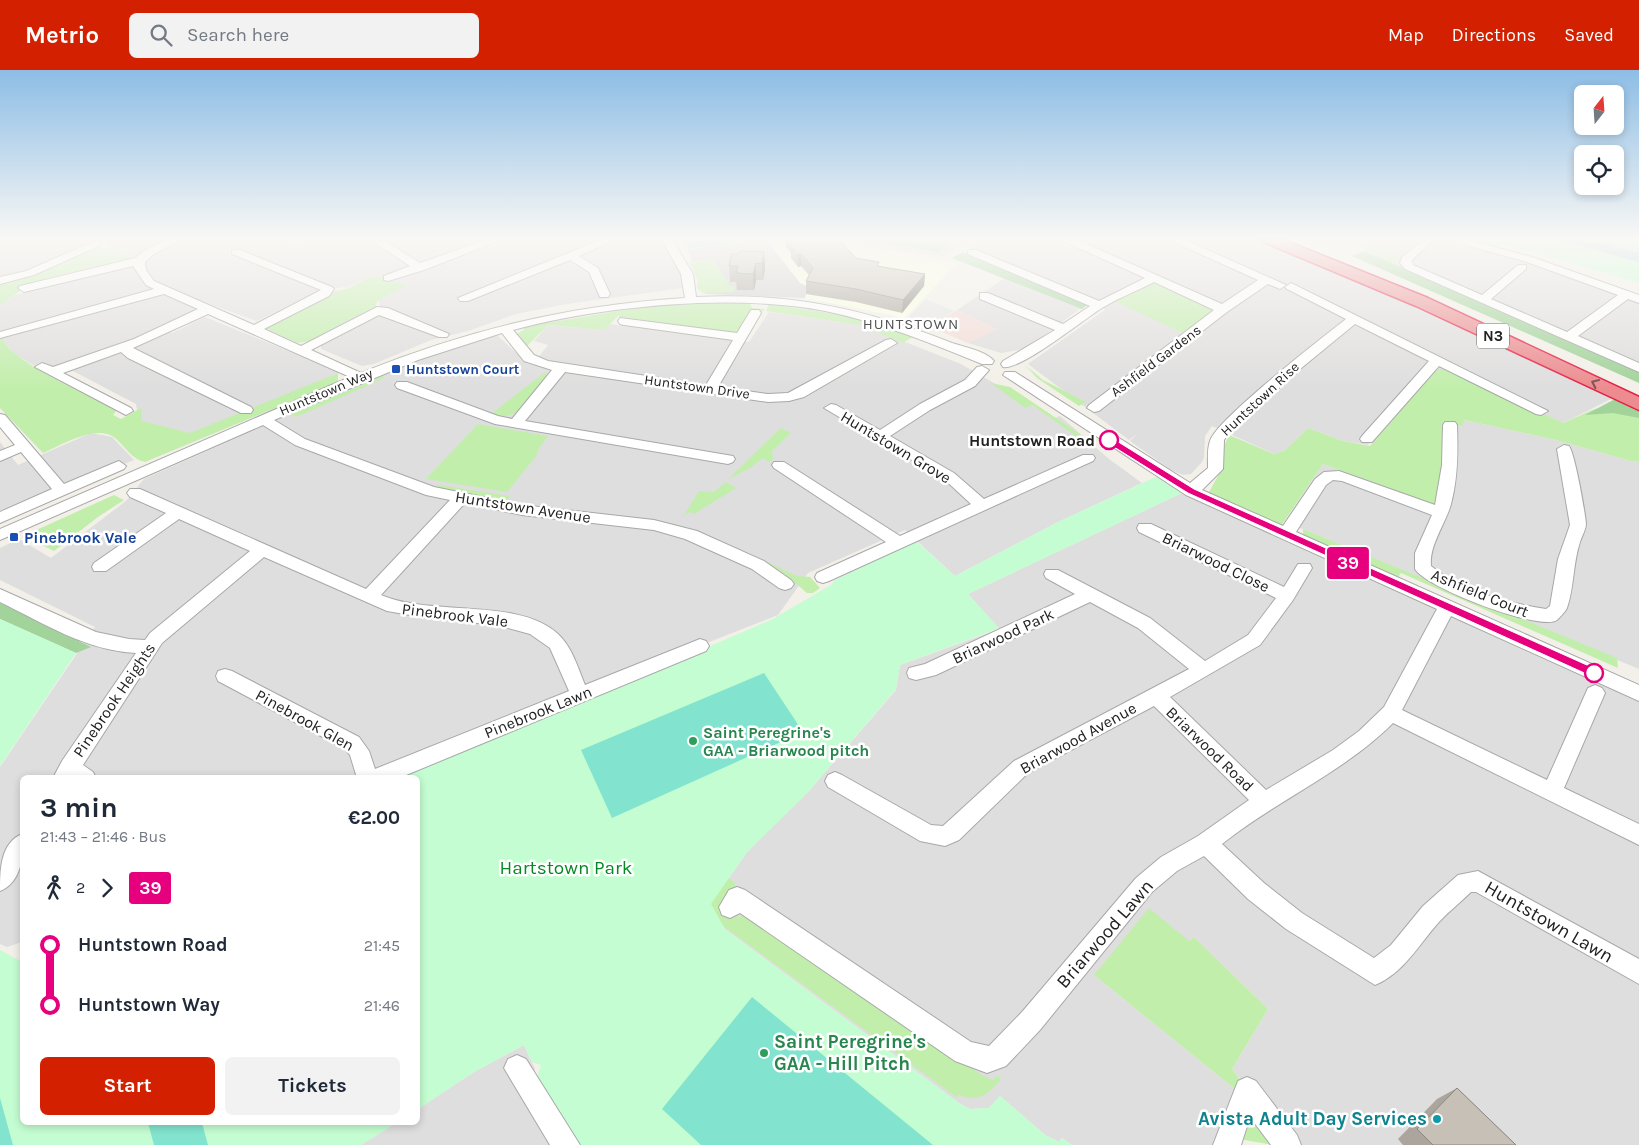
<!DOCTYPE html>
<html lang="en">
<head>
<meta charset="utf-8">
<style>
	body { margin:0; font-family:Karla,sans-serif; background:#f2f2f3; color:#1f2937; height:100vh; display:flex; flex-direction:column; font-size:19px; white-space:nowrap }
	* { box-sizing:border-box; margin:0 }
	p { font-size:16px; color:#747a83 }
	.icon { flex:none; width:28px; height:28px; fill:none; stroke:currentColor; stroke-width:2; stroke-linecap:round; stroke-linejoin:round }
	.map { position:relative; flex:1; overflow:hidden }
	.drawer { position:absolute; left:20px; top:705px; width:400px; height:350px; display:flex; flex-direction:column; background:#fff; border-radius:8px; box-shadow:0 2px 8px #0003 }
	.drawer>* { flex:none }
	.badge { padding:0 10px; border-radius:4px; font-size:18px; line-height:32px }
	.needle { width:32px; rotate:17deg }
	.fabs { position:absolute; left:1574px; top:15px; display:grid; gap:10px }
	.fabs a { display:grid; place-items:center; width:50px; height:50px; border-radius:8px; background:#fff; box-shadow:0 2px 8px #0003; font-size:25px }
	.map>.badge { position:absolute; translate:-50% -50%; box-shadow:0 0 0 2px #fff }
	.legs { display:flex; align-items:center; gap:8px; height:55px; padding:0 20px; font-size:16px }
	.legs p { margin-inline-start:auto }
	.summary { display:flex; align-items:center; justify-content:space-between; height:85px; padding:0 20px }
	h1 { font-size:28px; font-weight:700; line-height:38px }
	.action { display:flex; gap:10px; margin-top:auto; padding:10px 20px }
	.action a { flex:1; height:58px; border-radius:8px; background:#d32000; color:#fff; font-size:20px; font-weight:700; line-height:58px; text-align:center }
	.action a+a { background:#f2f2f3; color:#1f2937 }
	ul { padding:0 20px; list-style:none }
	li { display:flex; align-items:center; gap:18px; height:60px; font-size:19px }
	li i { display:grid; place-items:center; width:8px; height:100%; margin:0 6px; background:currentColor }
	li i::after { content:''; width:12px; height:12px; margin:-6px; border:4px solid; border-radius:50%; background:#fff }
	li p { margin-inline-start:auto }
	li:first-child i { background:linear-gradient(#0000 50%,currentColor 0) }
	li:last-child i { background:linear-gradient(currentColor 50%,#0000 0) }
	header { display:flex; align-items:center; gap:30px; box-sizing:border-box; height:70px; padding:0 25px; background:#d32000; color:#fff }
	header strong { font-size:24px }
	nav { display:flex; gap:28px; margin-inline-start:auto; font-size:18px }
	.search { width:350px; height:45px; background:#f2f2f3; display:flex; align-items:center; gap:12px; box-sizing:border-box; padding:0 18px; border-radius:8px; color:#747a83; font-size:19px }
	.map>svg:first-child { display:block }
	.residential { fill:#dfdede }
	.commercial { fill:#f3dcd7 }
	.education { fill:#fbffe4 }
	.religious { fill:#cfcfcf }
	.grass { fill:#c2eeac }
	.forest { fill:#a2d39a }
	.park { fill:#c4fdd1 }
	.pitch { fill:#82e4ce }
	.parking { fill:#e5e5e5 }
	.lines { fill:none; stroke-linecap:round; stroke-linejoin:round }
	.river { fill:#a6cbe1; fill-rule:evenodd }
	.minor-casing { stroke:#a8a8a8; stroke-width:2 }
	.highway-casing { stroke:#e52045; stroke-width:3 }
	.minor { fill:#fff; fill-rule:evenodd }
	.highway { fill:#ec8c90; fill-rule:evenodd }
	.wall { fill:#aba59d }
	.shaded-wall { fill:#8b867f }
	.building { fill:#c7c0b6; stroke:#8b867f }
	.oneway { stroke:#7c5153 }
	.line-1 { fill:#e6007e; stroke:#fff }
	.transit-dot { fill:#1a4fb4; stroke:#fff; stroke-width:2 }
	.stop-1-dot { fill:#fff; stroke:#e6007e; stroke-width:2.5 }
	.leisure-dot { fill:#2e9e5b; stroke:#fff; stroke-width:2 }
	.culture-dot { fill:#0f9aa8; stroke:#fff; stroke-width:2 }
	.labels { text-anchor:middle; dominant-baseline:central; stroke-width:5; stroke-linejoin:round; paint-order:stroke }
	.far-street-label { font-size:14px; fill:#212121; stroke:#fff }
	.far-transit-label { font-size:14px; font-weight:bold; fill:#164399; stroke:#fff; text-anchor:start }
	.far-neighbourhood-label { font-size:15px; letter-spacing:1px; fill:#545454; stroke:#fff }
	.shield { fill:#fff; stroke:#646464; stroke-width:1 }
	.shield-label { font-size:15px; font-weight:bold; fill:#212121 }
	.stop-label { font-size:16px; font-weight:bold; fill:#212121; stroke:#fff; text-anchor:end }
	.street-label { font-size:16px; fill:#212121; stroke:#fff }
	.transit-label { font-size:16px; font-weight:bold; fill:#164399; stroke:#fff; text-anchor:start }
	.leisure-label { font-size:16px; font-weight:bold; fill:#27864d; stroke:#fff; text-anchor:start }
	.near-park-label { font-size:19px; fill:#068925; stroke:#fff }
	.near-street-label { font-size:19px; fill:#212121; stroke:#fff }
	.near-leisure-label { font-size:19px; font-weight:bold; fill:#27864d; stroke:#fff; text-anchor:start }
	.near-culture-label { font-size:19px; font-weight:bold; fill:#0d838f; stroke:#fff; text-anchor:end }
</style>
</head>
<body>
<header>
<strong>Metrio</strong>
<div class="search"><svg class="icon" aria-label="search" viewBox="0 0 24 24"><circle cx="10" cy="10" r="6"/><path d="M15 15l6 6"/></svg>Search here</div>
<nav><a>Map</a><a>Directions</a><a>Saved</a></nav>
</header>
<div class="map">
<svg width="1639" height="1075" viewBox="0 0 1639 1075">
	<rect width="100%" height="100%" fill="#f2f0e8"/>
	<g class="residential">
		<polygon points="0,168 96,168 45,193 0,208"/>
		<polygon points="100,168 276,168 294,173 310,168 672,168 695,211 693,216 684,218 567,234 516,244 468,261 431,270 374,294 362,296 321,279 321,276 377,247 380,233 377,231 406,216 374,205 346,218 343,217 316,222 257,251 165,218 127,231 129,234 166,223 197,238 196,242 170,262 172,263 205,247 338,301 338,303 188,369 139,352 136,334 73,301 36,297 15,284 0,268 0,235 15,225 149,191 151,187 134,187 108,178 110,177"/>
		<polygon points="852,168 967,168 958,177 943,186 882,178 861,173"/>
		<polygon points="980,168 1260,168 1378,216 1615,327 1563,353 1550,349 1437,301 1403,334 1368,375 1343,371 1308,358 1284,381 1274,384 1212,356 1205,366 1204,388 1202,392 1191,404 1183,405 1171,400 1130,371 1137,364 1129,370 1028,294 1105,240 1092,228 968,177"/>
		<polygon points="1375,168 1448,168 1528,190 1639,231 1639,302 1369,186 1363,178"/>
		<polygon points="1005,208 1081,238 1030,276 1018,280 1001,283 968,273 996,259 957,240"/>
		<polygon points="769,242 862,255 961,294 1032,335 1052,349 1060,346 1109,389 1142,413 1058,452 955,506 905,460 808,503 778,545 587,620 402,707 22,708 22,872 7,877 0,874 0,697 95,557 0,510 0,478 19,469 51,488 126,431 144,409 387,301 457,276 497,265 528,294 537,289 548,275 534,271 548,255 603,260 610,254 749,272"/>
		<polygon points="1464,350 1556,370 1631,391 1639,391 1639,599 1303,459 1283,454 1323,394 1432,434 1437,433 1449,353"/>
		<polygon points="91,363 112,367 134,390 124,394 119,390 0,441 0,372 18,395"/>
		<polygon points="1182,423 1482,558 1639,632 1639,1075 1296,1075 1232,999 1268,939 1194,867 1189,871 1094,905 1236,1020 1225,1075 1072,1075 1062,1068 1059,1072 1045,1065 1000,1026 989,1038 970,1039 959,1033 725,859 711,834 747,782 809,721 896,620 900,595 999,559 968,524"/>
		<polygon points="524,975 535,999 532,1012 568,1075 361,1075 396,1053 418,1052 418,1039 474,1002"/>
	</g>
	<polygon class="commercial" points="957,240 983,253 997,259 968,273 930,257"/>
	<polygon class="education" points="765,168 850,168 859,175 957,193 905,248 805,228 807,216 800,213"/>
	<polygon class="religious" points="765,168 800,213 807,216 805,228 705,224 688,180"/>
	<g class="grass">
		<polygon points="92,178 107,178 133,188 42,209 41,212 23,219 0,235 0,213 24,208"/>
		<polygon points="1373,178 1401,186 1395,191 1395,195 1365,181 1365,179"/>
		<polygon points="712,188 730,216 736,217 733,222 703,223 697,218 698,210 689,192"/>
		<polygon points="374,205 407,216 377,231 376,236 309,271 298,273 265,258 335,221 347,219"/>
		<polygon points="1157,214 1209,237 1213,242 1185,264 1114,231 1148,215"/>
		<polygon points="735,233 750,233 752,238 765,239 762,242 753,242 736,262 732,262 619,247 619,245 604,260 548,255 525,278 516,264 524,260 523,257 653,235"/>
		<polygon points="769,234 849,246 916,265 903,273 860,255 766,241"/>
		<path d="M0 268 3 269C10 291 94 328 117 340L113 345 121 349 141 338 142 351 190 363 338 303V312L145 392C131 389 126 377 115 368 98 353 61 375 43 383L0 338Z"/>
		<polygon points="1025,295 1043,310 1086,332 1079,336 1037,308"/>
		<path d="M1441 299H1447L1563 353C1602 337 1596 332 1639 345V391H1631L1556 370 1464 350 1463 356 1449 354 1437 433 1432 434 1323 394 1281 456 1208 424 1224 395V376L1229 365 1274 384 1284 381 1308 358 1343 371 1370 376 1436 300Z"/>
		<path d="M545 302 547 304 545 309C529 330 520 352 490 345Z"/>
		<polygon points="384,306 385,308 296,347 292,344"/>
		<polygon points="991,313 1010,317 1096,375 1091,377 1032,335 1025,338"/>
		<polygon points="478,354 548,366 537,381 537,385 507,422 426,409"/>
		<polygon points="781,358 791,363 772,381 773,389 769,392 763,388 750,398 727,410"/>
		<polygon points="726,412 736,418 694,444 689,442 683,447 699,421 714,422"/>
		<polygon points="439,415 510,426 506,431 436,417"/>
		<polygon points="114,425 124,430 98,447 54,481 23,466"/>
		<polygon points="1303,459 1617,588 1618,598 1401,503 1397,509 1303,467"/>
		<polygon points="763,490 797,506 810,507 820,518 813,523 807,523 785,504"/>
		<path d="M725 805 735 813C736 823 730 830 725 838L739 848 745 841 980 1004 993 1010 997 1005 1001 1009C989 1024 978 1033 959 1025L956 1027 726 858 708 844V830Z"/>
		<polygon points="1149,838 1189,871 1194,867 1268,939 1232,999 1243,1013 1236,1020 1094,905"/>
		<polygon points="1254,1047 1273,1075 1239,1069 1249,1050"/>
	</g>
	<g class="forest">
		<polygon points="872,168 943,168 954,169 939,182 874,172"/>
		<polygon points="1364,181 1639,302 1639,313 1352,186"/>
		<polygon points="963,182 1076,228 1087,235 1082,239 952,188"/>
		<polygon points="1617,328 1639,339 1639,348 1613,343 1585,345"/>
		<polygon points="0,533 7,536 91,577 76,583 0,549"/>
	</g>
	<g class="park">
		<polygon points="1474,168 1639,168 1639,213 1544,185"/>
		<polygon points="1156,407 1182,423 968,524 999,558 900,595 896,619 809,721 747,782 711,834 725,859 959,1033 970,1039 989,1038 1000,1026 1045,1065 1059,1072 1061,1068 1072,1075 581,1075 566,1058 537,1008 541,995 532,992 524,975 474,1002 418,1039 418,708 401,708 771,550 831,515 835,510 916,471 955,506 1058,452"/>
		<polygon points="0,549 76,583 0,696"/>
		<polygon points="0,880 22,892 22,1052 396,1053 361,1075 0,1075"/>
	</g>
	<g class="pitch">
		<polygon points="682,168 760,168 689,179"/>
		<polygon points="764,603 803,662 612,748 581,680"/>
		<polygon points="752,927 933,1075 701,1075 662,1039"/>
		<polygon points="0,1028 13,1075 0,1075"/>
		<polygon points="148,1053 202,1053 208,1075 154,1075"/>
	</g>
	<polygon class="parking" points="926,229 954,241 928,257 906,250"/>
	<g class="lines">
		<polygon class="river" points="1562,168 1583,168 1639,183 1639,192 1564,171"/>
		<defs>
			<g id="minor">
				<path d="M171 168H185L154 184 145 192 146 200 154 211 254 255 321 220 232 184V180H240L332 217 334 219 329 226 264 259 301 276 377 237 388 238 449 264 447 267H439L379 245 311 280 361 303C467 260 570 235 685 228L681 204 661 168H671L693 204 696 227C788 222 867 239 952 273 964 277 986 281 994 291L992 294H982C931 273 879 252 825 241 733 223 603 236 513 260L534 285 548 291 706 315 733 270 624 255 620 254 618 251 620 248 737 263 751 240H759L761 243 718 317 768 324 788 323 886 270 891 269 897 273 804 327 789 331 768 332 565 302 525 351 733 386 735 389 733 392 728 394 495 354 397 318 395 315 397 312H407L498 346 512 349 552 300 524 291 502 263 418 290 274 350 305 369 434 417 522 435 654 450 697 461 764 491 791 510 794 514 791 518 785 520 779 518 752 499 685 469 654 460 522 445 465 433 381 525C431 547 518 527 558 564 572 577 578 598 585 615L700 569 706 571 709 576 706 581 399 708H357L350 685 345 679 218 611 216 606 218 601 225 599 232 601 359 667 369 681 375 699 569 621 550 578 530 564 497 555 427 548 387 541 264 487 162 573 83 695 93 702 96 708H53L62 691 136 583C87 581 43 553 0 532V519L96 562 129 569 145 570 150 563 250 481 179 449 106 501H94L92 497 94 493 166 443 130 427 127 423 130 419H140L366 519 450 430 426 425 295 375 263 355 0 470V459L350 307 208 244 133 278 251 337 253 340 251 343H241L128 288 121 282 63 303 131 338 133 341 126 345 35 297 42 293 53 297 134 269 198 239 164 224 0 268V262L154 219 146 215 133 196 24 222 18 218 20 216 135 188 147 179Z"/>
				<polygon points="368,168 380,168 420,193 491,168 506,168 424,200 388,211 384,210 384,206 410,196"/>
				<polygon points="605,168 619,168 579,186 598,198 610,224 608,227 600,227 589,202 570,190 468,231 460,231 458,228"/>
				<path d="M1060 168H1073L1222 234 1258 210 1169 170 1168 168H1181L1286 215 1280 219 1268 214 1227 242 1099 341 1094 342 1087 338 1089 335 1214 240 1154 212C1137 221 1118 228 1102 238 1084 249 1020 301 1003 297L1001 294 1003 291 1055 260 980 229V223H988L1063 254 1090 236 968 184V180H976L1099 231 1145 208 1061 170Z"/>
				<polygon points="1427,168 1432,171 1412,190 1413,195 1482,225 1518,195 1526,195 1526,199 1491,229 1567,262 1618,225 1524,191 1446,170 1445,168 1461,168 1532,187 1639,225 1639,233 1628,229 1578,266 1639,293 1639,302 1405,199 1400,193 1402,187"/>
				<polygon points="97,170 101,171 101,175 34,205 0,214 0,207 26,201"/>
				<path d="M1291 213 1548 341 1541 345 1536 344 1439 296 1372 372H1362L1360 369 1362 366 1429 291 1355 254 1294 304 1229 363 1224 370 1223 399 1202 420 1283 456 1315 409 1324 402 1339 401 1435 435 1442 395 1443 355 1445 352H1455L1457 355C1458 381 1458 408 1451 434 1446 453 1429 475 1431 496 1461 521 1508 533 1546 539L1550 536 1558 489 1570 455 1557 379 1564 375 1569 376C1575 384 1585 442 1586 454 1586 459 1582 466 1580 472 1573 493 1574 518 1567 538 1565 542 1560 547 1557 550 1541 562 1426 518 1415 499V483L1432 445 1342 411 1333 410 1326 415 1296 462 1639 615V631L1451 546 1402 640 1547 710 1588 618 1595 615 1602 618 1605 623 1564 718 1639 754V775L1393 653C1343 703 1277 730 1222 774L1264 813 1302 843 1374 888 1391 875 1423 836 1458 805 1478 801 1639 889V914L1476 822H1471C1461 832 1449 841 1439 852 1419 874 1404 903 1375 915L1286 859 1248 829 1204 786 1177 801 1152 822 1040 960 1006 996 987 1003 955 991 740 843 730 848 722 845 719 837 729 820 737 817 745 820 971 972 989 976 1022 942 1136 808 1161 787 1198 766 1249 730 1154 636 1028 703 959 770 945 776 920 771 828 717 825 711 828 705 835 702 842 705 931 755 943 756 1014 691 1189 599 1138 558 1090 532 936 605 916 610 909 608 907 603 909 598 925 594 1075 524 1046 508 1044 504 1046 500H1058L1150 548 1205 591 1248 565 1276 528 1139 462 1137 458 1139 454H1151L1284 517 1298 494H1310L1312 498 1293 530 1260 575 1170 627 1266 720 1333 680 1359 661 1384 637 1437 539 1186 425 1003 305 1005 302H1015L1190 413 1208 398C1208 389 1207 379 1210 371 1216 350 1323 267 1346 249L1287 219 1285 217Z"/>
				<polygon points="982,296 989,300 975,316 930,340 890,366 954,403 984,429 1083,385 1093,385 1095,388 1093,391 829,511 823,513 817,511 815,507 817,503 886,472 774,398 772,395 774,392 784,392 900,466 971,434 944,409 824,338 831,334 836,335 880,360 920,334 965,310 977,297"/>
				<polygon points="0,344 5,345 64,414 114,393 119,391 126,396 124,399 0,453 0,442 52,419 21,382 0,391 0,381 15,375 0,357"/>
				<path d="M22 764C25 784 21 813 0 821 0 801 0 773 22 764Z"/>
				<polygon points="517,985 526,989 580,1075 550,1075 504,998 508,989"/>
				<polygon points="1247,1007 1256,1011 1297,1065 1301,1075 1271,1075 1250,1047 1241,1075 1213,1075 1238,1011"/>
			</g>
			<polygon id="highway" points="1258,168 1279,168 1428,228 1639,327 1639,340 1416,236 1261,171"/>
		</defs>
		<use href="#minor" class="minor-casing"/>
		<use href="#highway" class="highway-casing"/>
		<use href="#minor" class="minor"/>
		<use href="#highway" class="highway"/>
	</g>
	<g class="wall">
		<polygon points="784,168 838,168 856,188 879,197 925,204 924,216 902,243 856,232 806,224 806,211 809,205 801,196 798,197 791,188 791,183 786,177"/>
		<polygon points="764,182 765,198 763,210 756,210 754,220 737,220 736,212 730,212 729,196 738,184"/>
		<polygon points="1457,1018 1516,1075 1403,1075 1398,1069 1437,1029"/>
	</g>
	<g class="shaded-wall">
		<polygon points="764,182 765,198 763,210 762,194"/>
		<polygon points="801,184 801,196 798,197 797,185"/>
		<polygon points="756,193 756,210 754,220 753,204"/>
		<polygon points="925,204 924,216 902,243 903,230"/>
	</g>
	<g class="building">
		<polygon points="788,168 838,168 856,188 879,192 877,196 925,204 903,230 856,219 806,211 813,198 801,184 797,185 790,175 792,173"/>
		<polygon points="740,181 764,182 762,194 756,193 753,204 736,203 738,196 729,196 732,184 738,184"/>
		<polygon points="1457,1018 1516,1075 1433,1075 1417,1059"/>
	</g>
	<defs><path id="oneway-chevron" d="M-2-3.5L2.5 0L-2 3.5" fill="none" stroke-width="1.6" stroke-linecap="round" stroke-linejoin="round" transform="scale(1.25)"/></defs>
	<use class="oneway" href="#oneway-chevron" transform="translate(1595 313) rotate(-155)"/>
	<linearGradient id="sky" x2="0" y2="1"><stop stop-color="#8dbde5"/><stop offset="0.53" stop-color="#f9f8f5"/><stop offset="1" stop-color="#f9f8f5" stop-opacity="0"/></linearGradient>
	<rect width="1639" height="318" fill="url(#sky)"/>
	<polygon class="line-1" points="1106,368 1112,368 1194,419 1598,600 1600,603 1598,606 1591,606 1188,423 1106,372"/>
	<g class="transit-dot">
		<rect x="391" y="294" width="10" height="10" rx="2.5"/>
		<rect x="9" y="462" width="10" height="10" rx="2.5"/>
	</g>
	<g class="stop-1-dot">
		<circle cx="1109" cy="370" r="9"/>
		<circle cx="1594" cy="603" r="9"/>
	</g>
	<g class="leisure-dot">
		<circle cx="693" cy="671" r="5"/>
		<circle cx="764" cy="983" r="5"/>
	</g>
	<circle class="culture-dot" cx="1437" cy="1049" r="5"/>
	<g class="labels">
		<g class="far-street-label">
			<text transform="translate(1156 291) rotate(-37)">Ashfield Gardens</text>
			<text transform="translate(697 317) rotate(8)">Huntstown Drive</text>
			<text transform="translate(326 322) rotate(-23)">Huntstown Way</text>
			<text transform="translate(1260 329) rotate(-43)">Huntstown Rise</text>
		</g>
		<g class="far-transit-label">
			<text x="406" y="299">Huntstown Court</text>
		</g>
		<g class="far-neighbourhood-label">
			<text x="911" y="254">HUNTSTOWN</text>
		</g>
		<rect class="shield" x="1477" y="253.5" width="32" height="25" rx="4"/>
		<g class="shield-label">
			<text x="1493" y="266">N3</text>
		</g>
		<g class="stop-label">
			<text x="1095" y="370">Huntstown Road</text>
		</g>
		<g class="street-label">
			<text transform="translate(896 377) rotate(31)">Huntstown Grove</text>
			<text transform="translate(523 437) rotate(9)">Huntstown Avenue</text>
			<text transform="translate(1216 492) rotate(26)">Briarwood Close</text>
			<text transform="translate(1480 523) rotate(22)">Ashfield Court</text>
			<text transform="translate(455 545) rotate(7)">Pinebrook Vale</text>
			<text transform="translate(1003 566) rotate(-25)">Briarwood Park</text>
			<text transform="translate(114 630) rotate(-56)">Pinebrook Heights</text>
			<text transform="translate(538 642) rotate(-22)">Pinebrook Lawn</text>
			<text transform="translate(305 650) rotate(29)">Pinebrook Glen</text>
			<text transform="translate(1078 668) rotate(-29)">Briarwood Avenue</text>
			<text transform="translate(1210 679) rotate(44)">Briarwood Road</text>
		</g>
		<g class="transit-label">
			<text x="24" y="467">Pinebrook Vale</text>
		</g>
		<g class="leisure-label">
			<text x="703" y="662">Saint Peregrine's<tspan x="703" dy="18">GAA - Briarwood pitch</tspan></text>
		</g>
		<g class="near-park-label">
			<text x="566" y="798">Hartstown Park</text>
		</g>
		<g class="near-street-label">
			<text transform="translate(1549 852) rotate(30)">Huntstown Lawn</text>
			<text transform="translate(1105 864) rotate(-49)">Briarwood Lawn</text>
		</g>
		<g class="near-leisure-label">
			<text x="774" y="972">Saint Peregrine's<tspan x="774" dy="22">GAA - Hill Pitch</tspan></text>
		</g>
		<g class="near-culture-label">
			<text x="1427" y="1049">Avista Adult Day Services</text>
		</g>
	</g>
</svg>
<div class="fabs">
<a><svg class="needle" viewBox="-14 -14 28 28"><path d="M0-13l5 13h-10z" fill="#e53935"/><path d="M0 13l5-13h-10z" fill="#747a83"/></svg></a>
<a><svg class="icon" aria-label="locate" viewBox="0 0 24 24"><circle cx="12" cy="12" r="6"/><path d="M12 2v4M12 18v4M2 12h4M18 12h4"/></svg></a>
</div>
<b class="badge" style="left:1348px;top:493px;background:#e6007e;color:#fff">39</b>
<section class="drawer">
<div class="summary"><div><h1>3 min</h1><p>21:43 – 21:46 · Bus</p></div><b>€2.00</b></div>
<div class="legs"><svg class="icon" aria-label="walk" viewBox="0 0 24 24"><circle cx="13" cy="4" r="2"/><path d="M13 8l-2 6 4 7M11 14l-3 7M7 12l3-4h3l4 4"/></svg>2<svg class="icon" aria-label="forward" viewBox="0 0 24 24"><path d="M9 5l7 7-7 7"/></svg><b class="badge" style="background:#e6007e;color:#fff">39</b></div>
<ul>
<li><i style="color:#e6007e"></i><b>Huntstown Road</b><p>21:45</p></li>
<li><i style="color:#e6007e"></i><b>Huntstown Way</b><p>21:46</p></li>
</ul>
<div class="action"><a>Start</a><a>Tickets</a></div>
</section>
</div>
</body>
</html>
